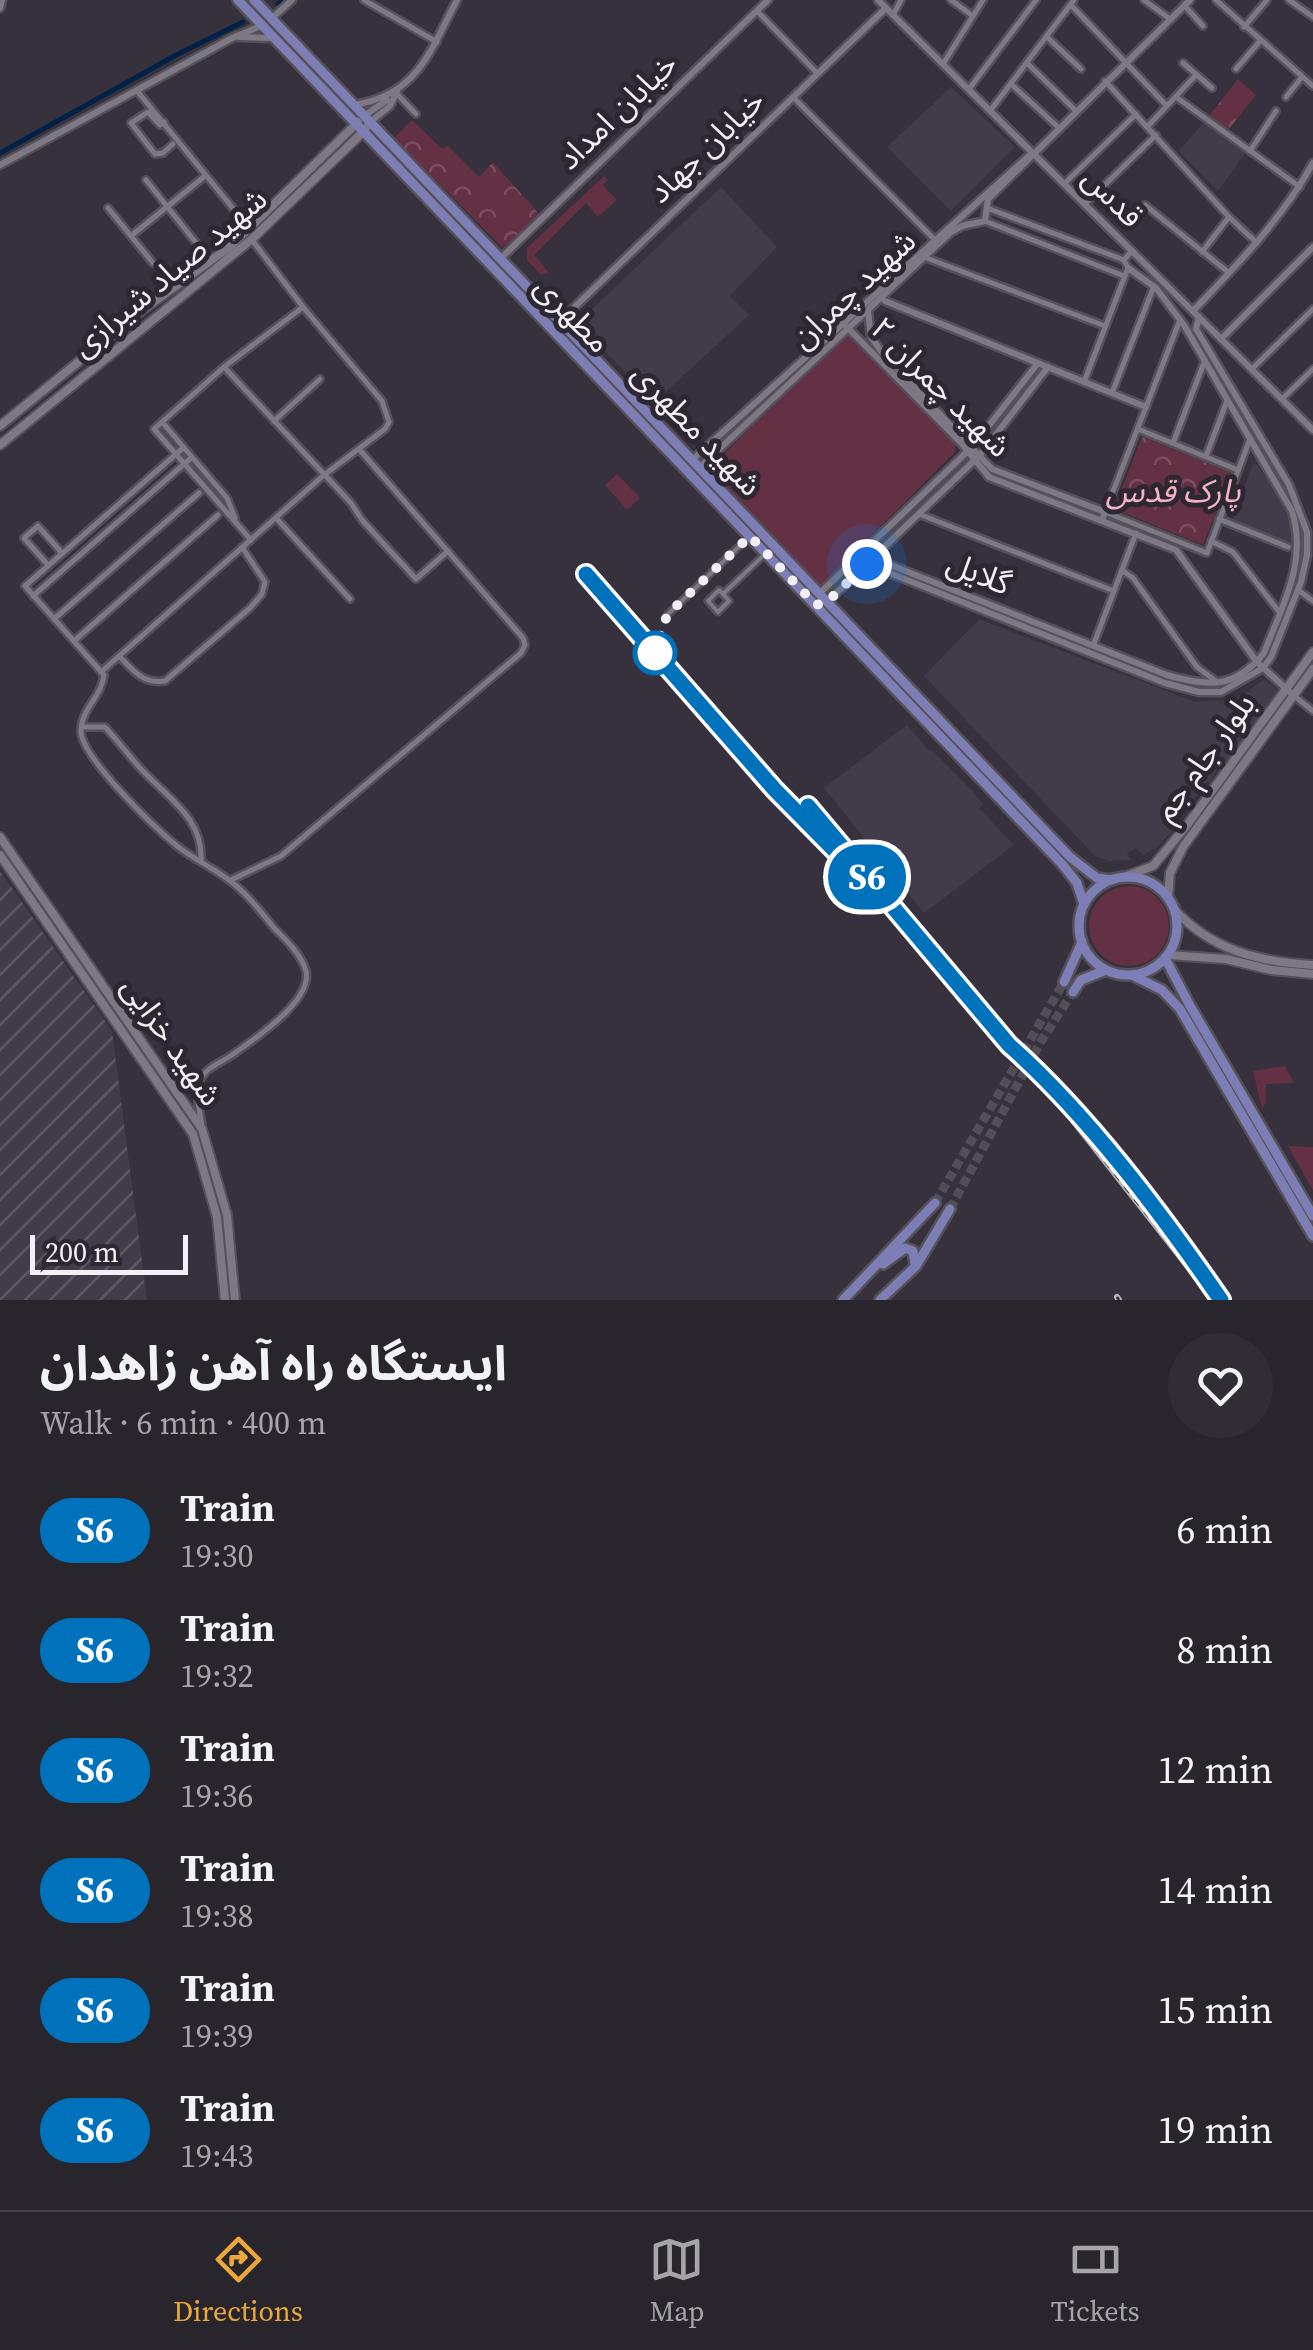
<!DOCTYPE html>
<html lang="en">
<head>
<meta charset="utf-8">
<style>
	body { margin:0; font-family:"Source Serif 4","Noto Sans Arabic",serif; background:#302d35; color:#f1f3f6; height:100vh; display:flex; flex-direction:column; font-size:38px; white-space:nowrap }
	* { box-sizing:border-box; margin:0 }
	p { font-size:32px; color:#a5a5aa }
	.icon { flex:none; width:55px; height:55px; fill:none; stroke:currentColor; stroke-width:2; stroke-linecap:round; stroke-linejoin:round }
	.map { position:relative; height:1300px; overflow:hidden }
	.sheet { display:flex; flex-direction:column; background:#28252d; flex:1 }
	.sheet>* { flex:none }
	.badge { padding:0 20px; border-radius:32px; font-size:35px; line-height:65px }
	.scale { position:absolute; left:30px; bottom:25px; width:158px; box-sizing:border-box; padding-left:10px; border:5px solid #f2eff6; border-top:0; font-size:28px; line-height:35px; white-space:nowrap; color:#f2eff6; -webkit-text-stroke:8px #2c2731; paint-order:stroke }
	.you { position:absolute; width:50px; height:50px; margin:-25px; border:8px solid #fff; border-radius:50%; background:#1a73e8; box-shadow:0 0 0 15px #1a73e833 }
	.map>.badge { position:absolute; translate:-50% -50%; box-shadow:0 0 0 5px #fff }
	.round { display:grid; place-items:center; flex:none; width:105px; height:105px; border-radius:52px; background:#302d35 }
	.overview { display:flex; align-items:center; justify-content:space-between; height:170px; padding:0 40px }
	h1 { font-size:48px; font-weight:700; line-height:75px }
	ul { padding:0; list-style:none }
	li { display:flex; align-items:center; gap:30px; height:120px; padding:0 40px }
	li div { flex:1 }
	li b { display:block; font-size:38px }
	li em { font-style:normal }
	li .badge { min-width:110px; font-weight:700; text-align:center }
	.menu { display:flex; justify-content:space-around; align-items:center; height:140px; border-top:2px solid #444249; background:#28252d; font-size:28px; color:#a5a5aa }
	.menu a { display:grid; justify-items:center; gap:5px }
	.menu .on { color:#eba939 }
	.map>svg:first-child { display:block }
	.built { fill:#423b4a }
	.industrial { fill:url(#industrial-furrows) }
	.grass { fill:#643043 }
	.forest { fill:url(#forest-crowns) }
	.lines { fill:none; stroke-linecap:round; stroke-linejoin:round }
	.canal { stroke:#002249; stroke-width:5 }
	.primary-tunnel { stroke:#524e58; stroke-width:9; stroke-dasharray:9 4.5; stroke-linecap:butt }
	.pedestrian-casing { stroke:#545159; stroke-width:9 }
	.minor-casing { stroke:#545159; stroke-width:10 }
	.tertiary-casing { stroke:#545159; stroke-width:11 }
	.secondary-casing { stroke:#545159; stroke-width:12 }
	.primary-casing { stroke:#545159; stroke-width:14 }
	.pedestrian { stroke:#7d7884; stroke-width:4 }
	.minor { stroke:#7d7884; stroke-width:5 }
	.tertiary { stroke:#7d7884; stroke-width:6 }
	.secondary { stroke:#7d7884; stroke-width:8 }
	.primary { stroke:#7e7eb6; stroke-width:9 }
	.rail-casing { stroke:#b6b3bb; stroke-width:6 }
	.rail { stroke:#2c2731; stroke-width:2.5; stroke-dasharray:8; stroke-linecap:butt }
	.line-casing { stroke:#fff; stroke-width:22 }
	.line { stroke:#0072bc; stroke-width:15 }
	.walk { stroke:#f2eff6; stroke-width:10; stroke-dasharray:0 18 }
	.stop-dot { fill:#fff; stroke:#0072bc; stroke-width:5 }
	.labels { text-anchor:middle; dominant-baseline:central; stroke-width:10; stroke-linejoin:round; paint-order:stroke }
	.street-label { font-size:32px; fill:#f2eff6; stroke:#2c2731 }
	.park-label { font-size:32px; font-style:italic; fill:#f3b2c6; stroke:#2c2731 }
</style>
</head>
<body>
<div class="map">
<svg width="1313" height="1300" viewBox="0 0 1313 1300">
	<defs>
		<pattern id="industrial-furrows" width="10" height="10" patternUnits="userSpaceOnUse" patternTransform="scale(2.5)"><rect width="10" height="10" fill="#423b4a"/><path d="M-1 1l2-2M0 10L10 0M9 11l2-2" fill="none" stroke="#5e5865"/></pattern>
		<pattern id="forest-crowns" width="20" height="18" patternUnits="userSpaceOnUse" patternTransform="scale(2.5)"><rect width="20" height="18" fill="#643043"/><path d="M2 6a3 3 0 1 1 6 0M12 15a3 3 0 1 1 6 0" fill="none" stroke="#7b4e5f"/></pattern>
	</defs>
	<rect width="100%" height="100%" fill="#36313c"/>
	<g class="built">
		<polygon points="951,87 1015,147 951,211 887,147"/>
		<polygon points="1205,121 1246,152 1218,191 1179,151"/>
		<polygon points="721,187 777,247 730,296 749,315 655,402 577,323"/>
		<polygon points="1253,464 1257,465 1290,511 1294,536 1293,547 1231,522"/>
		<polygon points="979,619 1195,702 1231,699 1247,692 1264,679 1279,690 1222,769 1218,767 1210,783 1207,782 1177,819 1180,823 1157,847 1143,855 1136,848 1127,853 1131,860 1109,861 1095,856 924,676"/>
		<polygon points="907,725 930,752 933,751 972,791 983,804 979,808 1014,845 924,913 824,788"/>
	</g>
	<polygon class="industrial" points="0,871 112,1031 147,1300 0,1300"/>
	<g class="grass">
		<polygon points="604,176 608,180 603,185 617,200 598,217 586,203 534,255 549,273 541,275 527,260 527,248"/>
		<polygon points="848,334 955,442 955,452 821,586 712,471 714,463"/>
		<polygon points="617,474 640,498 627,510 605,485"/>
		<circle cx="1129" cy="926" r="40"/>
		<polygon points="1285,1066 1294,1083 1266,1084 1266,1103 1262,1108 1253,1071"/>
		<polygon points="1288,1146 1313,1147 1313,1190 1310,1185"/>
	</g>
	<g class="forest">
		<polygon points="1238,79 1256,95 1228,130 1209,116"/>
		<polygon points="412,120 442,149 448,146 479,177 493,162 540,215 503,248 394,138"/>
		<polygon points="1142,437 1232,473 1203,545 1114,509"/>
	</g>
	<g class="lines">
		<g class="canal">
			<polyline points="278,4 283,0"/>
			<polyline points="0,153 178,54 243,22"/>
		</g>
		<g class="primary-tunnel">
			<polyline points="935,1203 1064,982"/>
			<polyline points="950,1209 1040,1043 1073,992"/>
		</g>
		<defs>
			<g id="pedestrian">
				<polyline points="723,594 729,601 718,612 708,601 719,590 723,594 766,553"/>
				<polyline points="667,615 750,536"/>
			</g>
			<g id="minor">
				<polyline points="364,0 437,42"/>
				<polyline points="951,0 973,16"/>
				<polyline points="1144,0 1170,19"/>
				<polyline points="1216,0 1313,86"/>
				<polyline points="1289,0 1313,17"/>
				<polyline points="1184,5 1203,26"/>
				<polyline points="1072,6 1166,105"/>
				<polyline points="757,11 817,73"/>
				<polyline points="893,15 901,0"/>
				<polyline points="1244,27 1267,0"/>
				<polyline points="1047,37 1081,69"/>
				<polyline points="1027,63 1075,110"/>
				<polyline points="1183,63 1212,88"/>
				<polyline points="943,64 983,0"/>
				<polyline points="1236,69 1260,41"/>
				<polyline points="1105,81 1229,217 1257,243"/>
				<polyline points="1011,84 1058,127"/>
				<polyline points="969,89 1036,0"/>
				<polyline points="138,92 240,217"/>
				<polyline points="396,93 416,114"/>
				<polyline points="793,97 934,239"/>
				<polyline points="1176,97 1300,187"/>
				<polyline points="1286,97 1302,77"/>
				<polyline points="990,111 1074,0"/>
				<polyline points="164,122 160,125 148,112 131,123 155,154 163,153 173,144"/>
				<polyline points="1148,126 1196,75"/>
				<polyline points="1250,151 1276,111"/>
				<polyline points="146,180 205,254"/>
				<polyline points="1064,184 1136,114"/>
				<polyline points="1085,204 1156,135"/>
				<polyline points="1145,205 1228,272"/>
				<polyline points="108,208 153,263"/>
				<polyline points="987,208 1124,260 1132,251"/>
				<polyline points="985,221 1124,276"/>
				<polyline points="131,236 205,176"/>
				<polyline points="1202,252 1229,217"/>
				<polyline points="924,257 1105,326"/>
				<polyline points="1180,320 1105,512 1207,553 1250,439"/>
				<polyline points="224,367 351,503 362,520 416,579 448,551"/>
				<polyline points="1252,369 1313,309"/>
				<polyline points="1084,382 1128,268 1124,260"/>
				<polyline points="1112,393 1154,286"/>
				<polyline points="926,398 934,383"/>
				<polyline points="1282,399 1313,369"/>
				<polyline points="274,421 320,379"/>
				<polyline points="162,422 227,498 235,518"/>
				<polyline points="1138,429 1238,470"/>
				<polyline points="1173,443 1205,360"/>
				<path d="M183 448 25 586 104 675C102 696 81 709 81 731 81 757 155 828 177 846 199 863 225 873 245 894 256 905 265 917 275 929 287 941 301 954 306 971 313 1001 252 1041 229 1057 221 1062 209 1067 204 1074 192 1088 200 1110 202 1126"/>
				<polyline points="1206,456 1227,401"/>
				<polyline points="919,514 1114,591"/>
				<polyline points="276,518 350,599"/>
				<polyline points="1219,519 1288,547"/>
				<polyline points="251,540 154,429 224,367 303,307"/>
				<polyline points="1211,541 1233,552 1280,613"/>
				<polyline points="48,565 24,538 38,526 62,553"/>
				<polyline points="1122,570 1133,578 1197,667 1217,682"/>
				<polyline points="1298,590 1313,601"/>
				<polyline points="33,596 191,458"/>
				<polyline points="54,619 199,493"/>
				<polyline points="74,641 218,515"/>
				<polyline points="1093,646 1136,533"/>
				<path d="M119 656C134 671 142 684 165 681L250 608 262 594 265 582 242 547"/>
				<polyline points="101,672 324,475 385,429 389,422 382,401 303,307 252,240"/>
				<polyline points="1293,695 1313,711"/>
				<path d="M82 727H105C118 741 129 756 142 770 168 798 204 819 201 861"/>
				<polyline points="231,880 281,856 521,653 525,645 523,638 359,449"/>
			</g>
			<g id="tertiary">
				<polyline points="878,0 1313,430"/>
				<polyline points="0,8 2,0"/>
				<polyline points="272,18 292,0"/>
				<polyline points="239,37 271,38"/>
				<path d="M354 105C418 95 430 51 457 0"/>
				<polyline points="364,116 387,100"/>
				<polyline points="370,122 390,106 397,91"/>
				<polyline points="0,165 232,38 263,25"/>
				<polyline points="500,259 768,0"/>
				<polyline points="885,301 1146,407"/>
				<polyline points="868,311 871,337 883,354 992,469 1105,512 1102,520"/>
				<path d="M1193 311C1237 265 1282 219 1313 163"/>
				<polyline points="560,321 886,8"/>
				<polyline points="843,323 962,444 989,477 1176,550 1257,662 1293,695"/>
				<polyline points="1221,339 1313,247"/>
				<polyline points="692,460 1032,153"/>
				<polyline points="699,468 951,232 962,226 985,221 988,199 1190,0"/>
				<path d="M858 557 873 558 1167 675C1208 687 1235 689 1264 653 1282 606 1308 562 1292 511L1184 325 1156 288 1128 268"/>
				<polyline points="859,557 867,564 1165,683 1199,692 1221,692 1263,668 1271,657 1301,582 1307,555 1307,532 1289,485 1196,329 1199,317"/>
				<polyline points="819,594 973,446 1038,363"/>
				<polyline points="827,602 980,455 1048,367"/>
			</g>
			<g id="secondary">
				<polyline points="0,426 137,314 231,246 358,122"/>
				<polyline points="0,445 252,239 364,131 370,122"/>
				<polyline points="0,837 202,1129 227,1215 235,1300"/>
				<polyline points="0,855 193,1134 217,1217 225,1300"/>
				<polyline points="1124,877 1153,866 1188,824 1313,652"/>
				<polyline points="1168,898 1170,873 1183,847 1313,669"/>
				<path d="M1174 909C1211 950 1259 962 1313 965"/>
				<polyline points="1168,955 1226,959 1271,970 1313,974"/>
			</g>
			<g id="primary">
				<polyline points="238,0 1062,864 1077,883 1084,905"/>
				<polyline points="254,0 1070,857 1097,878 1111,880"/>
				<circle cx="1128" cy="926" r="49"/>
				<polyline points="1165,958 1189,1004 1313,1216"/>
				<polyline points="1132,975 1162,990 1180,1009 1313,1236"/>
				<polyline points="1064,982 1082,942"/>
				<polyline points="1073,992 1081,980 1106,970"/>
				<polyline points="883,1264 905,1248 913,1251 915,1264"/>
				<polyline points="843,1300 935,1203"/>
				<polyline points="880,1300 916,1266 950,1209"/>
			</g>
		</defs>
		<use href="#pedestrian" class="pedestrian-casing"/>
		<use href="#minor" class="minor-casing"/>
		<use href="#tertiary" class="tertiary-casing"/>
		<use href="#secondary" class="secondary-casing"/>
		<use href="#primary" class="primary-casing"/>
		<use href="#pedestrian" class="pedestrian"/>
		<use href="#minor" class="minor"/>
		<use href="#tertiary" class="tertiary"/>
		<use href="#secondary" class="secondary"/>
		<use href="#primary" class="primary"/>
		<defs>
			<g id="rail">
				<polyline points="586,574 775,790 862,880 1007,1050 1056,1099 1214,1300"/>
				<polyline points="1117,1297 1119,1300"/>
			</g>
		</defs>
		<use href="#rail" class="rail-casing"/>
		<use href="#rail" class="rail"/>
	</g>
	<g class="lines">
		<defs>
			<path id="line" d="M586 574 775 790 848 864 808 806 1009 1045C1088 1115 1161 1213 1221 1300"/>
		</defs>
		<use href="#line" class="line-casing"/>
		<use href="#line" class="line"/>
		<polyline class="walk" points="655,653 667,615 750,536 816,605 827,602 867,564"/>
	</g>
	<circle class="stop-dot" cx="655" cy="653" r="20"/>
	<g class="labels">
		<g class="street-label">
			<text transform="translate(617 111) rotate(-44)">خیابان امداد</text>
			<text transform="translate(706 146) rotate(-44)">خیابان جهاد</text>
			<text transform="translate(1113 197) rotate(45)">قدس</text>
			<text transform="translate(169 272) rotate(-40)">شهید صیاد شیرازی</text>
			<text transform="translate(853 289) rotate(-43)">شهید چمران</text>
			<text transform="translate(573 314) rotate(46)">مطهری</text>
			<text transform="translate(941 387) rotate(45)">شهید چمران ۲</text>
			<text transform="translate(697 429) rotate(46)">شهید مطهری</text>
			<text transform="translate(979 573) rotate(22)">گلایل</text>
			<text transform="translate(1204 757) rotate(-54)">بلوار جام جم</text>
			<text transform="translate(172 1041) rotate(55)">شهید خزایی</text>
		</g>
		<g class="park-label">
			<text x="1173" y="491">پارک قدس</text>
		</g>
	</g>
</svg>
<div class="scale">200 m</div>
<div class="you" style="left:867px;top:564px"></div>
<b class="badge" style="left:867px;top:877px;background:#0072bc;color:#fff">S6</b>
</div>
<section class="sheet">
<div class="overview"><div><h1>ایستگاه راه آهن زاهدان</h1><p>Walk · 6 min · 400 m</p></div><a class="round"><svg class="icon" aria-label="heart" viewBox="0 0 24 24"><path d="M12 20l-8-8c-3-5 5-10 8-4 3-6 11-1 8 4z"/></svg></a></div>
<ul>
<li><span class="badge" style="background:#0072bc;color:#fff">S6</span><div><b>Train</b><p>19:30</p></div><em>6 min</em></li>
<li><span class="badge" style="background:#0072bc;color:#fff">S6</span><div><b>Train</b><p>19:32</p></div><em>8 min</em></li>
<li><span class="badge" style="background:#0072bc;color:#fff">S6</span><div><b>Train</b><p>19:36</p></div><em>12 min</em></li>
<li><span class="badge" style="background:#0072bc;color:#fff">S6</span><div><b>Train</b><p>19:38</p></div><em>14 min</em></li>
<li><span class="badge" style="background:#0072bc;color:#fff">S6</span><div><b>Train</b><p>19:39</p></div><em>15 min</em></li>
<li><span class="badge" style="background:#0072bc;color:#fff">S6</span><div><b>Train</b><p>19:43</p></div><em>19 min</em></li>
</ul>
</section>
<nav class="menu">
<a class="on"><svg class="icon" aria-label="directions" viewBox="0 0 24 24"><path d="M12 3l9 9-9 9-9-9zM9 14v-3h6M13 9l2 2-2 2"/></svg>Directions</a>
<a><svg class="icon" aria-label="map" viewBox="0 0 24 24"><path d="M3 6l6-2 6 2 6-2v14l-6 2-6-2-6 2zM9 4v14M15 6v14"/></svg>Map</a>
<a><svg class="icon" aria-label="tickets" viewBox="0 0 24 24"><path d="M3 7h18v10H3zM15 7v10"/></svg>Tickets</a>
</nav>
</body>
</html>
